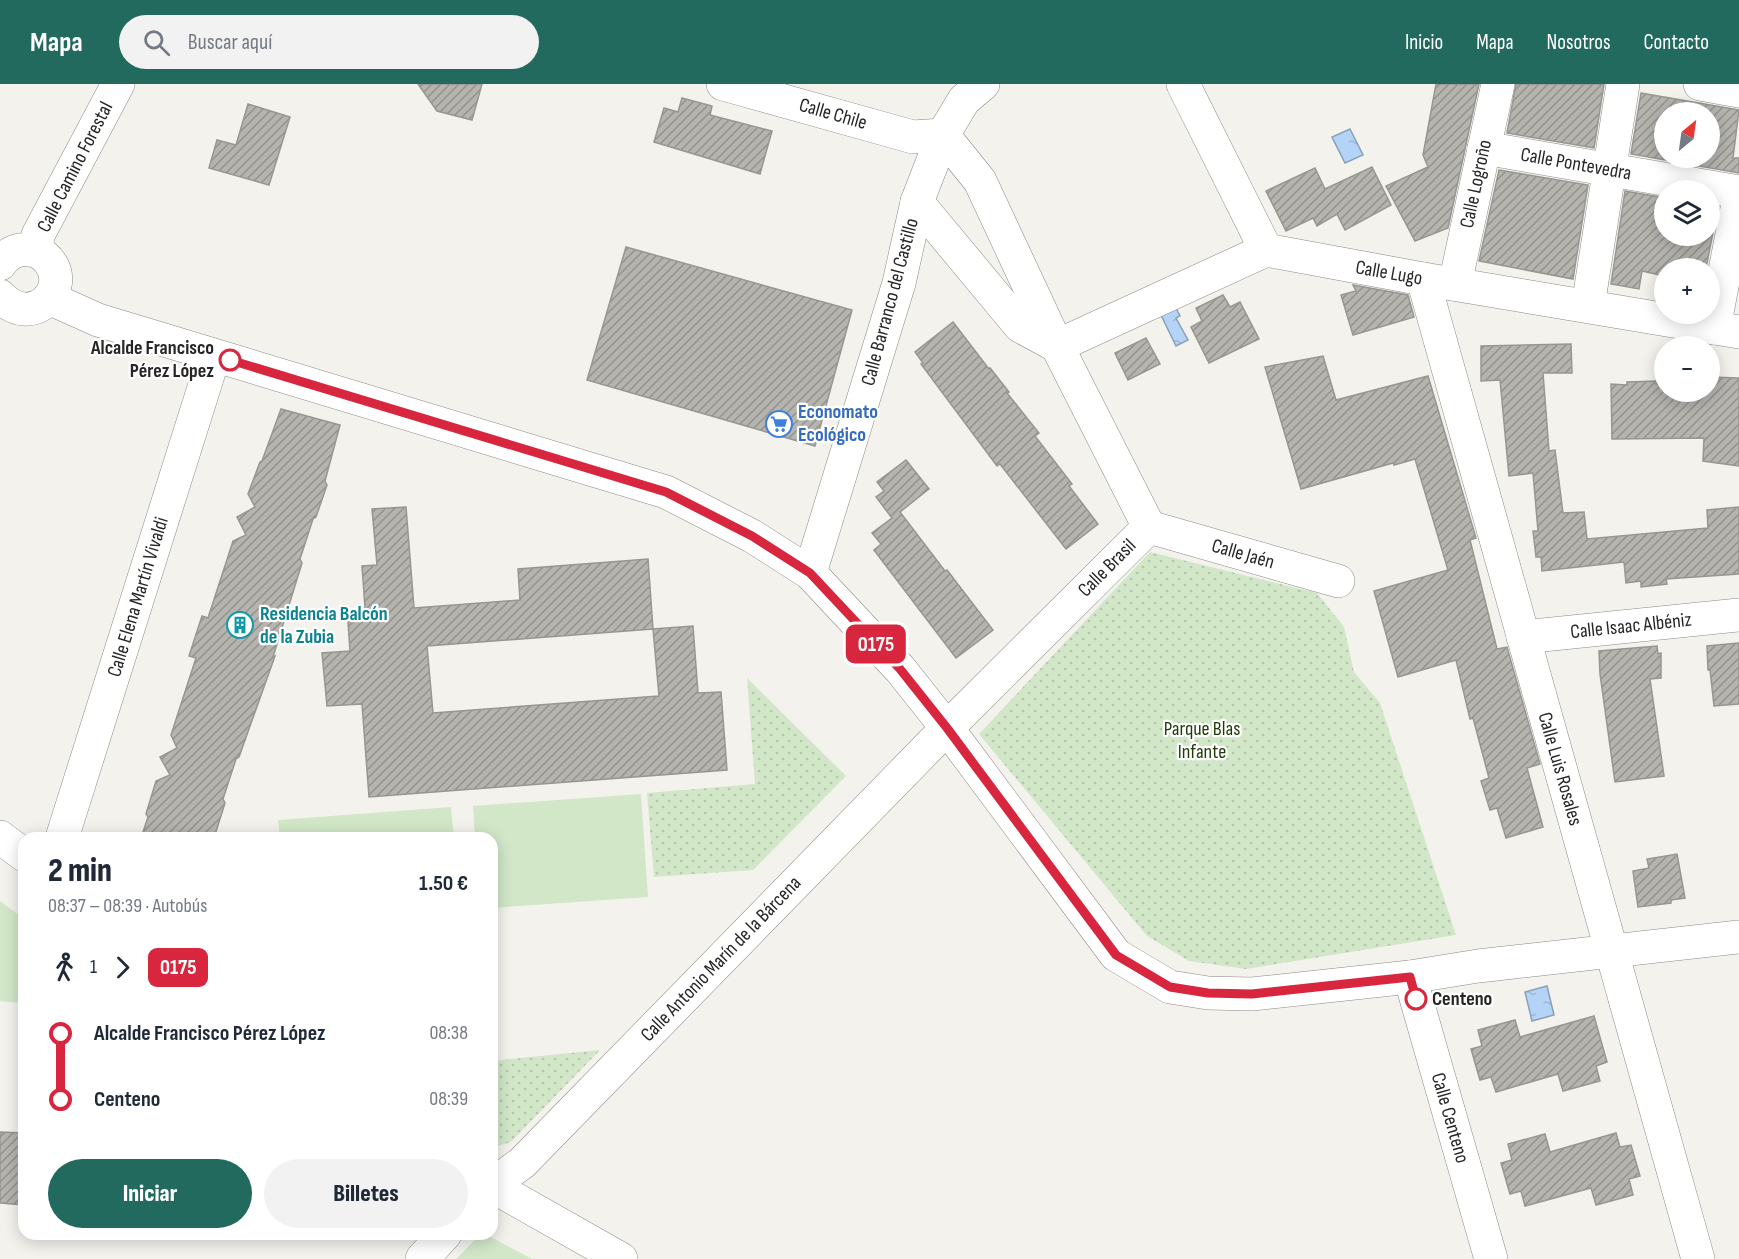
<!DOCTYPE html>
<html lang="es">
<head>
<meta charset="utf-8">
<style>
	body { margin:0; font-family:"Sofia Sans Condensed",sans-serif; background:#f2f2f3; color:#1f2937; height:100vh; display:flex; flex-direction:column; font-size:22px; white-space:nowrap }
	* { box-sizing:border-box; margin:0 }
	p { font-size:20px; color:#747a83 }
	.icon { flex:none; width:33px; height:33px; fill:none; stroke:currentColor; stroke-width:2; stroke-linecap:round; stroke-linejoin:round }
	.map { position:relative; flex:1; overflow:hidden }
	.drawer { position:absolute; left:18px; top:748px; width:480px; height:408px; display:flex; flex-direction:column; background:#fff; border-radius:18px; box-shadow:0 3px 15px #0003 }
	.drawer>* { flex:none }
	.badge { padding:0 12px; border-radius:9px; font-size:21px; line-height:39px }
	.needle { width:39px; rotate:29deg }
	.tools { position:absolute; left:1654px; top:18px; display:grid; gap:12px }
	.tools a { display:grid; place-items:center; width:66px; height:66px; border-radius:50%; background:#fff; box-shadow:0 3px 15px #0003; font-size:30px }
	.map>.badge { position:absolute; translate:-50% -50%; box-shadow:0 0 0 3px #fff }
	.legs { display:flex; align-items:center; gap:9px; height:66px; padding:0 30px; font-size:20px }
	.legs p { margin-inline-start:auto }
	.headline { display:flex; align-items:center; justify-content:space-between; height:102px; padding:0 30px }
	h1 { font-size:33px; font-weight:800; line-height:45px }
	.cta { display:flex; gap:12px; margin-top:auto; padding:12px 30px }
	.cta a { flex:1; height:69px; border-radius:36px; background:#22695e; color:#fff; font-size:24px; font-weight:800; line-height:69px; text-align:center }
	.cta a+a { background:#f2f2f3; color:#1f2937 }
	ul { padding:0 30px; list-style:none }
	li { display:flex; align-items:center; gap:21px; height:66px; font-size:22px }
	li i { display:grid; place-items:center; width:9px; height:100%; margin:0 8px; background:currentColor }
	li i::after { content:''; width:15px; height:15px; margin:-8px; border:4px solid; border-radius:50%; background:#fff }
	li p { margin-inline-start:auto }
	li:first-child i { background:linear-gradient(#0000 50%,currentColor 0) }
	li:last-child i { background:linear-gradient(currentColor 50%,#0000 0) }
	header { display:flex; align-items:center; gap:36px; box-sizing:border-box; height:84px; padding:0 30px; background:#22695e; color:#fff }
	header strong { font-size:28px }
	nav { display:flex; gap:33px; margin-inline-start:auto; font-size:21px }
	.search { width:420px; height:54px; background:#f2f2f3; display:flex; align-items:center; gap:15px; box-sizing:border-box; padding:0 21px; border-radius:33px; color:#747a83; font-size:22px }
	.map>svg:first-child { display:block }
	.park { fill:url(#park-dots) }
	.garden { fill:#d2e7c8 }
	.water { fill:url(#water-ripples); stroke:#8aa0b8; stroke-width:1.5 }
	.building { fill:url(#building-hatch); stroke:#979691; stroke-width:1.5; fill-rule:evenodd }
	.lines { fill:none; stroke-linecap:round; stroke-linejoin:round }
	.minor-casing { stroke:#8b8a85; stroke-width:34 }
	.minor { stroke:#fff; stroke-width:33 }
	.line-1-casing { stroke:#fff; stroke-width:14 }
	.line-1 { stroke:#d7263d; stroke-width:9 }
	.stop-1-dot { fill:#fff; stroke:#d7263d; stroke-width:3 }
	.labels { text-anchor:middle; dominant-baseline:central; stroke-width:4.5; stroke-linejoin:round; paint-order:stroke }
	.street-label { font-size:20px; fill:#272625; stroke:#fff }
	.stop-label { font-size:20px; font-weight:bold; fill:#272625; stroke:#fff; text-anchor:end }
	.shop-label { font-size:20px; font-weight:bold; fill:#366cbe; stroke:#fff; text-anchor:start }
	.culture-label { font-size:20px; font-weight:bold; fill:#0d838f; stroke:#fff; text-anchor:start }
	.park-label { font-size:20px; fill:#1d3a07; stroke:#fff }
</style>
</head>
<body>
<header>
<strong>Mapa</strong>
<div class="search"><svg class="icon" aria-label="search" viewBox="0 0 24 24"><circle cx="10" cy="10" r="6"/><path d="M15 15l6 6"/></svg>Buscar aquí</div>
<nav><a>Inicio</a><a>Mapa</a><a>Nosotros</a><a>Contacto</a></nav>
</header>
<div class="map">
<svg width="1739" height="1175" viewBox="0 0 1739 1175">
	<defs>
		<pattern id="park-dots" width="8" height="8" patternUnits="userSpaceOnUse" patternTransform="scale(1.5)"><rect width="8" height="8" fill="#d2e7c8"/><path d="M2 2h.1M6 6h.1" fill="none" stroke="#b4c6ac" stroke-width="1.8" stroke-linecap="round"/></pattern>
		<pattern id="water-ripples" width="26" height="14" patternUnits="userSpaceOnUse" patternTransform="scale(1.5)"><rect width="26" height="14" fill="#b4d4f7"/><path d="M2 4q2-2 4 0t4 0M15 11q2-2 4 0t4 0" fill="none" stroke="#9bb6d4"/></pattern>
		<pattern id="building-hatch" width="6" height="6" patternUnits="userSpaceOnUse" patternTransform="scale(1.5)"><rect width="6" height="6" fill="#b5b4af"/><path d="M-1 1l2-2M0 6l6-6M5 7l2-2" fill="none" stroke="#93928e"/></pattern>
	</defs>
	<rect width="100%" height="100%" fill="#f4f2ed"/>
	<g class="park">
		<polygon points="1150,468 1317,509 1344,543 1354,588 1380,619 1456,851 1246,885 1189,877 1147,852 979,650"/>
		<polygon points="747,594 846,692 753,786 654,793 647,709 755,700"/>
		<polygon points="600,966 511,1058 498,1062 492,1061 492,977"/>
	</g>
	<g class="garden">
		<polygon points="641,710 648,813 492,824 492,754 475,754 473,722"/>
		<polygon points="451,723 454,754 280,754 278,736"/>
		<polygon points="0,817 24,835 24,921 21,919 0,917"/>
		<polygon points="480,1151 487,1151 532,1175 456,1175"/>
	</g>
	<g class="water">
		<polygon points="1350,45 1363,71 1345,79 1332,53"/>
		<polygon points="1176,224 1180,232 1176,234 1188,256 1176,262 1161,231"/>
		<polygon points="1547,902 1554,931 1532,937 1525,908"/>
	</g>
	<g class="building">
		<polygon points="418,0 482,0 472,36 437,27"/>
		<polygon points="1436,0 1479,0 1448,144 1415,157 1386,102 1428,83 1423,71"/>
		<polygon points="1516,0 1604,0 1594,64 1507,49"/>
		<path d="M1641 9 1739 26 1733 74H1739V89L1631 70ZM1665 28H1710V74H1665Z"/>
		<polygon points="682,14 712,22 710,31 772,47 760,90 654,58 664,24 678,28"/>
		<polygon points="248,20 290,33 269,101 209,84 217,56 236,61"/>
		<polygon points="1372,83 1391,121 1345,146 1337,130 1317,142 1313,134 1286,147 1266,107 1315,84 1325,105"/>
		<polygon points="1499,86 1588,101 1573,195 1479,177"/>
		<polygon points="1625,107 1665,114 1665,152 1710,152 1710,122 1718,123 1706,184 1665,184 1665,189 1661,188 1660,191 1642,187 1639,205 1611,200"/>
		<polygon points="626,163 852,226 815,362 587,296"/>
		<polygon points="1353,201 1408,211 1414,233 1353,251 1341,211 1356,207"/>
		<polygon points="1223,211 1230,223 1240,218 1259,255 1209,279 1191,243 1202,237 1196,224"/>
		<polygon points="953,238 989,285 990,284 1009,308 1007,309 1039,349 1035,352 1072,400 1069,402 1098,440 1066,465 1000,380 997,382 921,280 923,279 915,268"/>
		<polygon points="1146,254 1160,280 1128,296 1115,269"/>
		<polygon points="1571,260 1572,289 1543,289 1549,367 1555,366 1563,429 1584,428 1587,455 1708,444 1707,426 1739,423 1739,490 1666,495 1667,500 1641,503 1641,497 1626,499 1624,478 1542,487 1541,473 1536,473 1533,447 1538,447 1533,389 1509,392 1500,296 1481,297 1481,262"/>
		<polygon points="1323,272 1336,316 1428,292 1476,454 1470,456 1497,565 1507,563 1540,680 1527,684 1543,743 1506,754 1497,724 1490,726 1481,697 1489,694 1473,634 1470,635 1456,576 1398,593 1374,507 1448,486 1415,375 1394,381 1393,379 1301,405 1265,283"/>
		<polygon points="1710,293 1739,294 1739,382 1703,377 1704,354 1612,355 1611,300 1627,301 1627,298 1656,297 1656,300 1665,299 1665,308 1710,308"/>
		<polygon points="281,325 340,341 325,397 327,401 316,433 313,435 300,475 302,479 273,573 275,572 239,673 236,675 223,715 225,719 214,754 141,754 148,733 146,730 156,697 170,691 160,673 177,664 171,651 196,574 189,572 202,532 208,534 233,457 246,451 237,433 255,423 248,410 260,378 262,377"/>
		<polygon points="906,376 929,405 900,428 945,487 947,486 993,546 956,574 874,466 881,460 872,449 892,434 876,413 884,407 877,398"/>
		<path d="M406 423 414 524 520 516 518 485 648 475 653 545 693 542 698 609 721 608 727 686 369 713 362 620 327 622 322 569 350 567 348 538 366 537 362 482 377 481 372 425ZM653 545 659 612 433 629 427 562Z"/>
		<polygon points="1739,559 1739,620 1714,622 1710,586 1708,586 1707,562"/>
		<polygon points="1657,562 1658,570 1661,569 1661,594 1650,595 1664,692 1615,698 1600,590 1599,567"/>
		<polygon points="1677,770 1685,814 1671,816 1671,819 1638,823 1633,787 1649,784 1647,775"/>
		<polygon points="1594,932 1607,978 1596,982 1600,997 1563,1007 1558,990 1496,1008 1491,993 1480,996 1471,965 1482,962 1478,946 1515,936 1520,953"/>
		<polygon points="0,1048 24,1049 24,1121 0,1119"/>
		<polygon points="1616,1049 1620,1063 1631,1061 1640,1092 1629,1095 1633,1111 1596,1121 1591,1104 1525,1122 1521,1107 1510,1110 1501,1079 1512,1076 1508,1060 1545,1050 1550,1068"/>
	</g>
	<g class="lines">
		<defs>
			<g id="minor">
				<polyline points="723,0 913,53 943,51"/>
				<polyline points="1183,0 1266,166"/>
				<polyline points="1700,0 1739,7"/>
				<polyline points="1484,64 1739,108"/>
				<polyline points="917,118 1020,242 1057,262 1266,166 1423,195 1739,248"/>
				<polyline points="36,167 38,151 118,0"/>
				<path d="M0 180C6 171 16 164 28 166 35 166 43 170 48 176 73 204 32 247 0 212"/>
				<polyline points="1423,195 1698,1175"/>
				<polyline points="1455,200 1498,0"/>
				<polyline points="49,214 98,236 666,408 752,452 810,489 900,585 947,644 1116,871 1170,903 1208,909 1252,910 1410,893 1478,882 1739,853"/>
				<polyline points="1588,222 1623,0"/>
				<polyline points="1714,244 1739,114"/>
				<polyline points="1149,443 1338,497"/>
				<polyline points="810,489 899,199 917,118 943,51 964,16 983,0"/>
				<polyline points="1523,553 1739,531"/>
				<polyline points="0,753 24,771"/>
				<polyline points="62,754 214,272"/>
				<polyline points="1410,893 1491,1175"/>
				<polyline points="492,1101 522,1079 947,644 1149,443 1057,262 980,97 943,51"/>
				<polyline points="492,1102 621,1175"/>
				<polyline points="422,1175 445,1150"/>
			</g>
		</defs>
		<use href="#minor" class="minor-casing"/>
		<use href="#minor" class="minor"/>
	</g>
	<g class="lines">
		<defs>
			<polyline id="line-1" points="230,276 666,408 752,452 810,489 900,585 947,644 1116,871 1170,903 1208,909 1252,910 1410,893 1416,915"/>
		</defs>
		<use href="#line-1" class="line-1-casing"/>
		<use href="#line-1" class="line-1"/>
	</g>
	<defs>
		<symbol id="supermarket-ring" viewBox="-11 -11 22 22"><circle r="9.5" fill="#fff" stroke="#3f7fe0" stroke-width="1.5"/><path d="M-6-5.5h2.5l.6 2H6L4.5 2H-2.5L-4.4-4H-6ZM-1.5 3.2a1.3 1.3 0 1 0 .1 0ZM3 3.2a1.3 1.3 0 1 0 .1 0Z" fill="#3f7fe0"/></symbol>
		<symbol id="building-ring" viewBox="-11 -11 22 22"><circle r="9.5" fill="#fff" stroke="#0f9aa8" stroke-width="1.5"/><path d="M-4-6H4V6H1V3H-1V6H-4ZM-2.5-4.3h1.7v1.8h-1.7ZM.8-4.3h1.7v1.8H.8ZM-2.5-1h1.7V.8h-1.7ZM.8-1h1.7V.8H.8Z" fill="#0f9aa8"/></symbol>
	</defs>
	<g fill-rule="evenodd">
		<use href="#supermarket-ring" x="764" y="325" width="30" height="30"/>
		<use href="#building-ring" x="225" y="526" width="30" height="30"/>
	</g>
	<g class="stop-1-dot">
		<circle cx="230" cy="276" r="10"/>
		<circle cx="1416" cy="915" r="10"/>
	</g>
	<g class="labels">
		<g class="street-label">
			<text transform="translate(833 30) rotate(16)">Calle Chile</text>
			<text transform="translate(1576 80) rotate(10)">Calle Pontevedra</text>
			<text transform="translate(75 83) rotate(-63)">Calle Camino Forestal</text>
			<text transform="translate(1476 100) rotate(-78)">Calle Logroño</text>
			<text transform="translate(1389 189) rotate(10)">Calle Lugo</text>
			<text transform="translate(890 218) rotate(-75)">Calle Barranco del Castillo</text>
			<text transform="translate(1243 470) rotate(16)">Calle Jaén</text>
			<text transform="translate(1107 484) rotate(-45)">Calle Brasil</text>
			<text transform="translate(138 513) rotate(-73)">Calle Elena Martín Vivaldi</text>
			<text transform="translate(1631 542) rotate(-6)">Calle Isaac Albéniz</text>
			<text transform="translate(1560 685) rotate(74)">Calle Luis Rosales</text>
			<text transform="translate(721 875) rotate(-46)">Calle Antonio Marín de la Bárcena</text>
			<text transform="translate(1450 1034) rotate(74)">Calle Centeno</text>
		</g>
		<g class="stop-label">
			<text x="214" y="264">Alcalde Francisco<tspan x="214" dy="23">Pérez López</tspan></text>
			<text x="1432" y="915" text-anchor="start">Centeno</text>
		</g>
		<g class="shop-label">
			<text x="798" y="328">Economato<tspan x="798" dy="23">Ecológico</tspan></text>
		</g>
		<g class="culture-label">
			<text x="260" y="530">Residencia Balcón<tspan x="260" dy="23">de la Zubia</tspan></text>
		</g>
		<g class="park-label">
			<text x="1202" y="645">Parque Blas<tspan x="1202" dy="23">Infante</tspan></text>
		</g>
	</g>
</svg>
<div class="tools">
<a><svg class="needle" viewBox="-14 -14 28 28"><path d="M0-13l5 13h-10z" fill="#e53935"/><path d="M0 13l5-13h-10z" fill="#747a83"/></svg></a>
<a><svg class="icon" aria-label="layers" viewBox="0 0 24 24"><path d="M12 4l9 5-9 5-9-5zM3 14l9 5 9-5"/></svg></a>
<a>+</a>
<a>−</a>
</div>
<b class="badge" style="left:876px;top:560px;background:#d7263d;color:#fff">0175</b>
<section class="drawer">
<div class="headline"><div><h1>2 min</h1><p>08:37 – 08:39 · Autobús</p></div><b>1.50 €</b></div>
<div class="legs"><svg class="icon" aria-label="walk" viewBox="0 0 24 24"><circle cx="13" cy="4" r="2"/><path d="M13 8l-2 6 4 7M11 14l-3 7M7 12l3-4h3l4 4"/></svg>1<svg class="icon" aria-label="forward" viewBox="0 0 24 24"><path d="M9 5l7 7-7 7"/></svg><b class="badge" style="background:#d7263d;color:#fff">0175</b></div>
<ul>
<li><i style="color:#d7263d"></i><b>Alcalde Francisco Pérez López</b><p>08:38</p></li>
<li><i style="color:#d7263d"></i><b>Centeno</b><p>08:39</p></li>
</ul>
<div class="cta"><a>Iniciar</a><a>Billetes</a></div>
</section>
</div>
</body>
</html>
